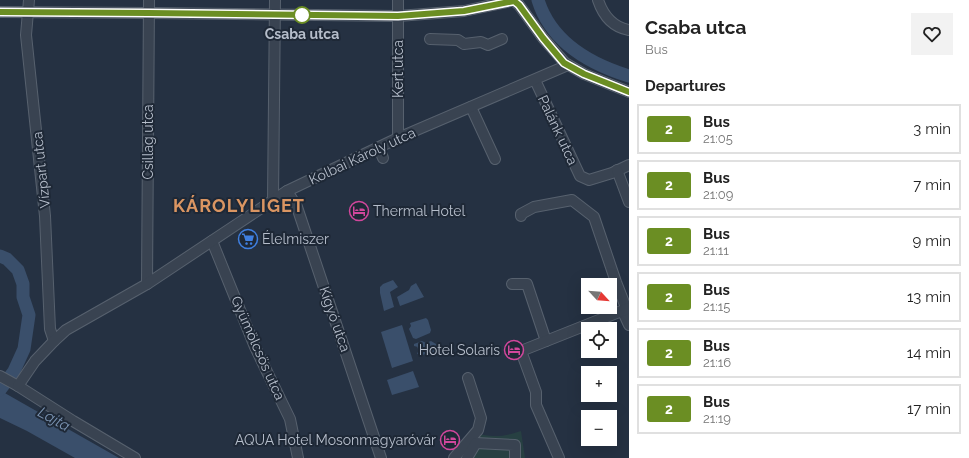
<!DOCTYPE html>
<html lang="en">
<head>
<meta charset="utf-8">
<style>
	body { margin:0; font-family:Raleway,sans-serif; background:#f2f2f2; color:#222; height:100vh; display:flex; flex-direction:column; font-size:15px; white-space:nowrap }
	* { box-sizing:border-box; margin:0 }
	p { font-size:13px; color:#767676 }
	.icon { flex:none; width:22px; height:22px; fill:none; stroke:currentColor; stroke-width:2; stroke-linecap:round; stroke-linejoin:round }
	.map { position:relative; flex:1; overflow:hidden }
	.drawer { display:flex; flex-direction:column; background:#fff; width:340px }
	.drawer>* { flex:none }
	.badge { padding:0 8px; border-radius:3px; font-size:14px; line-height:26px }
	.needle { width:26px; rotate:116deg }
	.controls { position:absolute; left:581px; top:278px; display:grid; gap:8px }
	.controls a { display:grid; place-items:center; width:36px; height:36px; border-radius:0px; background:#fff; box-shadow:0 4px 16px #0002; font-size:20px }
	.map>.badge { position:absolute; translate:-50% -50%; box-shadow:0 0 0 2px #fff }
	h2 { padding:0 16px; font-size:15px; line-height:36px }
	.round { display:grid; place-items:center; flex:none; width:42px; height:42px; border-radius:0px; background:#f2f2f2 }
	.head { display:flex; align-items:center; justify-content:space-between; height:68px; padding:0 16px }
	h1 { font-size:19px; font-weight:700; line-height:30px }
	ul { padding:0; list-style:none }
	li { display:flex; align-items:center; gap:12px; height:50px; margin:0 8px 6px; padding:0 8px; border:2px solid #e0e0e0; border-radius:0px }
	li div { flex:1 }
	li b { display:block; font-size:15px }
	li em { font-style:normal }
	li .badge { min-width:44px; font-weight:700; text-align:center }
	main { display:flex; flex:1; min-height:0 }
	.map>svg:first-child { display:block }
	.green { fill:#274042 }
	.water { fill:#3a4f6b }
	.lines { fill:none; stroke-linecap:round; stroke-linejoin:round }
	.river { stroke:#3a4f6b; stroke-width:13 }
	.minor-casing { stroke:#57616e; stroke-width:12 }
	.minor { stroke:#394351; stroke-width:10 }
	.line-casing { stroke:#fff; stroke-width:9 }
	.line { stroke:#6b8e23; stroke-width:6 }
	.stop-dot { fill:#fff; stroke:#6b8e23; stroke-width:2 }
	.labels { text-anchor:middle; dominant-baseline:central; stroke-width:4; stroke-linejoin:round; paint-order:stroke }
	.stop-label { font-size:14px; font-weight:bold; fill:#b6becb; stroke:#1e2836 }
	.street-label { font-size:14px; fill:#b6becb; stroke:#1e2836 }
	.poi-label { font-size:14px; fill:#b6becb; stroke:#1e2836; text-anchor:start }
	.water-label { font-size:15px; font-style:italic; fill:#7c95b4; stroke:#1e2836 }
	.district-label { font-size:18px; font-weight:bold; letter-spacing:1px; fill:#da9562; stroke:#1e2836 }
</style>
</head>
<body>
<main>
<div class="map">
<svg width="629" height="458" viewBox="0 0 629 458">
	<rect width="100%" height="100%" fill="#253142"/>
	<path class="green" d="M521 431 525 458H450L472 432C491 438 503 437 521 431Z"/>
	<g class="water">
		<polygon points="393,280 398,287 390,292 394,307 384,311 380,293 380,287 383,284"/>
		<polygon points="416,283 424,297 400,306 397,297 409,290 411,286"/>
		<polygon points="426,318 428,320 431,330 430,333 416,339 413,338 409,329 411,326 410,323"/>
		<polygon points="402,325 413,361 392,368 381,332"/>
		<polygon points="422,341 426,343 431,341 436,344 438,351 431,353 429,349 427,352 425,351 426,354 419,356 417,353 420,351 420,349 417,348 418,347 414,346 414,344"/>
		<polygon points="413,371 419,387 392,395 387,380"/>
		<polygon points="3,382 8,383 3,392 119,458 75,458 27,431 0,418 0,386"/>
	</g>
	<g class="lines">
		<g class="river">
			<path d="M538 0C551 42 590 64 629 76"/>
			<polyline points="0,256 7,259 18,270 23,284 23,297 29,315 24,349 14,371 0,390"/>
		</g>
		<defs>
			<g id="minor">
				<polyline points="29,0 26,35 45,216 50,329 54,341"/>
				<polyline points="398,0 398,138"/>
				<path d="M598 0C603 15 612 27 629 30"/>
				<polyline points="514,1 519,5 543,38 565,63 584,74 629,92"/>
				<polyline points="0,12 149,13 398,16 464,11 516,0"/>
				<polyline points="430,39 458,40 464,44 481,42 488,45 502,39"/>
				<polyline points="535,80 580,176 589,180 612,173 629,165"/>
				<polyline points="471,107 495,159"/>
				<polyline points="379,148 383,158"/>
				<polyline points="617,170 629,202"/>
				<polyline points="287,191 297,207 381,458"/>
				<polyline points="273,200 275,0"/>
				<polyline points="521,216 521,214 534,207 572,200 594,217 616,282 627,310"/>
				<polyline points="212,241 255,347 290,419 298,458"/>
				<polyline points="147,284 149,0"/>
				<polyline points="512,284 527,284 546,341"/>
				<polyline points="623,312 629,325"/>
				<polyline points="0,376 18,386 73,421 135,458"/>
				<polyline points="18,386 35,361 54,341 66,330 147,284 287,191 398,138 568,65"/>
				<polyline points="454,458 478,430 481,418 468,378"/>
				<polyline points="467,458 476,443 515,445 515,458"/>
				<polyline points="559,458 536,405 536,392 521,351 629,308"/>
			</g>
		</defs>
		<use href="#minor" class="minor-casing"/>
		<use href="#minor" class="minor"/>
	</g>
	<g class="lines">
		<defs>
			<polyline id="line" points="0,12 149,13 398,16 464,11 514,1 519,5 543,38 564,63 584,74 629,92"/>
		</defs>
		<use href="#line" class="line-casing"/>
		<use href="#line" class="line"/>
	</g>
	<defs>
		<symbol id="hotel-ring" viewBox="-11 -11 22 22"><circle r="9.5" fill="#1e2836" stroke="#d1479c" stroke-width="1.5"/><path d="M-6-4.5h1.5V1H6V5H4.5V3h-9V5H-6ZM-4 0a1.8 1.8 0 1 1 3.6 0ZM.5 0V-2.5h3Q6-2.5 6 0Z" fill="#d1479c"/></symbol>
		<symbol id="supermarket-ring" viewBox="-11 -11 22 22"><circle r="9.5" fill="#1e2836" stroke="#3f7fe0" stroke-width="1.5"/><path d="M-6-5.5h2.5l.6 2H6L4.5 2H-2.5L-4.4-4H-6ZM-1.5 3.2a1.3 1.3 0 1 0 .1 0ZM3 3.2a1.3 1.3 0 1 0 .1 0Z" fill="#3f7fe0"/></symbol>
	</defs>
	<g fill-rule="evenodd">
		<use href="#hotel-ring" x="348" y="200" width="22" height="22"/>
		<use href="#supermarket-ring" x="237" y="228" width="22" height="22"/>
		<use href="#hotel-ring" x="503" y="339" width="22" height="22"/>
		<use href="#hotel-ring" x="439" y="429" width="22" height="22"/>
	</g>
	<circle class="stop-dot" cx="302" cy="15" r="8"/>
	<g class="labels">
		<g class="stop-label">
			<text x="302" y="34">Csaba utca</text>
		</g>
		<g class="street-label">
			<text transform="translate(398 69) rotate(-90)">Kert utca</text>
			<text transform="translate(558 130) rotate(65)">Palánk utca</text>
			<text transform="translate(148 142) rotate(-90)">Csillag utca</text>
			<text transform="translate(362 156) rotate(-25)">Kolbai Károly utca</text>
			<text transform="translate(41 170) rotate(-96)">Vízpart utca</text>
			<text transform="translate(335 319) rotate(71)">Kígyó utca</text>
			<text transform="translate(258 348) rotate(66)">Gyümölcsös utca</text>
		</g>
		<g class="poi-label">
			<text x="373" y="211">Thermal Hotel</text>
			<text x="262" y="239">Élelmiszer</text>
			<text x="500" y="350" text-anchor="end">Hotel Solaris</text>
			<text x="436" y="440" text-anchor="end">AQUA Hotel Mosonmagyaróvár</text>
		</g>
		<g class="water-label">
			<text transform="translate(54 419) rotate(29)">Lajta</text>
		</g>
		<g class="district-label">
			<text x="239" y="205">KÁROLYLIGET</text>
		</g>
	</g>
</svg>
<div class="controls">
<a><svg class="needle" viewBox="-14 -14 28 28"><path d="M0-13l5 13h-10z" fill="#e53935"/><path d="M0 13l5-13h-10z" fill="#767676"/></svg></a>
<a><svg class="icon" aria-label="locate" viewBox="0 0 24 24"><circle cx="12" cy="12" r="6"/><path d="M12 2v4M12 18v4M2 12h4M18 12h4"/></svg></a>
<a>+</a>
<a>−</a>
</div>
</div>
<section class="drawer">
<div class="head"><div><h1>Csaba utca</h1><p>Bus</p></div><a class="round"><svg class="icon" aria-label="heart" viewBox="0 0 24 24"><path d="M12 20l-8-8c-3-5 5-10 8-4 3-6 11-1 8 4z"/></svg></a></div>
<h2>Departures</h2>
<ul>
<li><span class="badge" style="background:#6b8e23;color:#fff">2</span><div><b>Bus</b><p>21:05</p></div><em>3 min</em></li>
<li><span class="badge" style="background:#6b8e23;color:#fff">2</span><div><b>Bus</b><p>21:09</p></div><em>7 min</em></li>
<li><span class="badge" style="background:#6b8e23;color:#fff">2</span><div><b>Bus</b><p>21:11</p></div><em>9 min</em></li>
<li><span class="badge" style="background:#6b8e23;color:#fff">2</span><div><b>Bus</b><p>21:15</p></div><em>13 min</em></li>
<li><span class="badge" style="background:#6b8e23;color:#fff">2</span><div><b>Bus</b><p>21:16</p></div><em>14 min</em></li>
<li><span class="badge" style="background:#6b8e23;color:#fff">2</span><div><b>Bus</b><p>21:19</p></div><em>17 min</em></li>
</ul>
</section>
</main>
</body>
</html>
